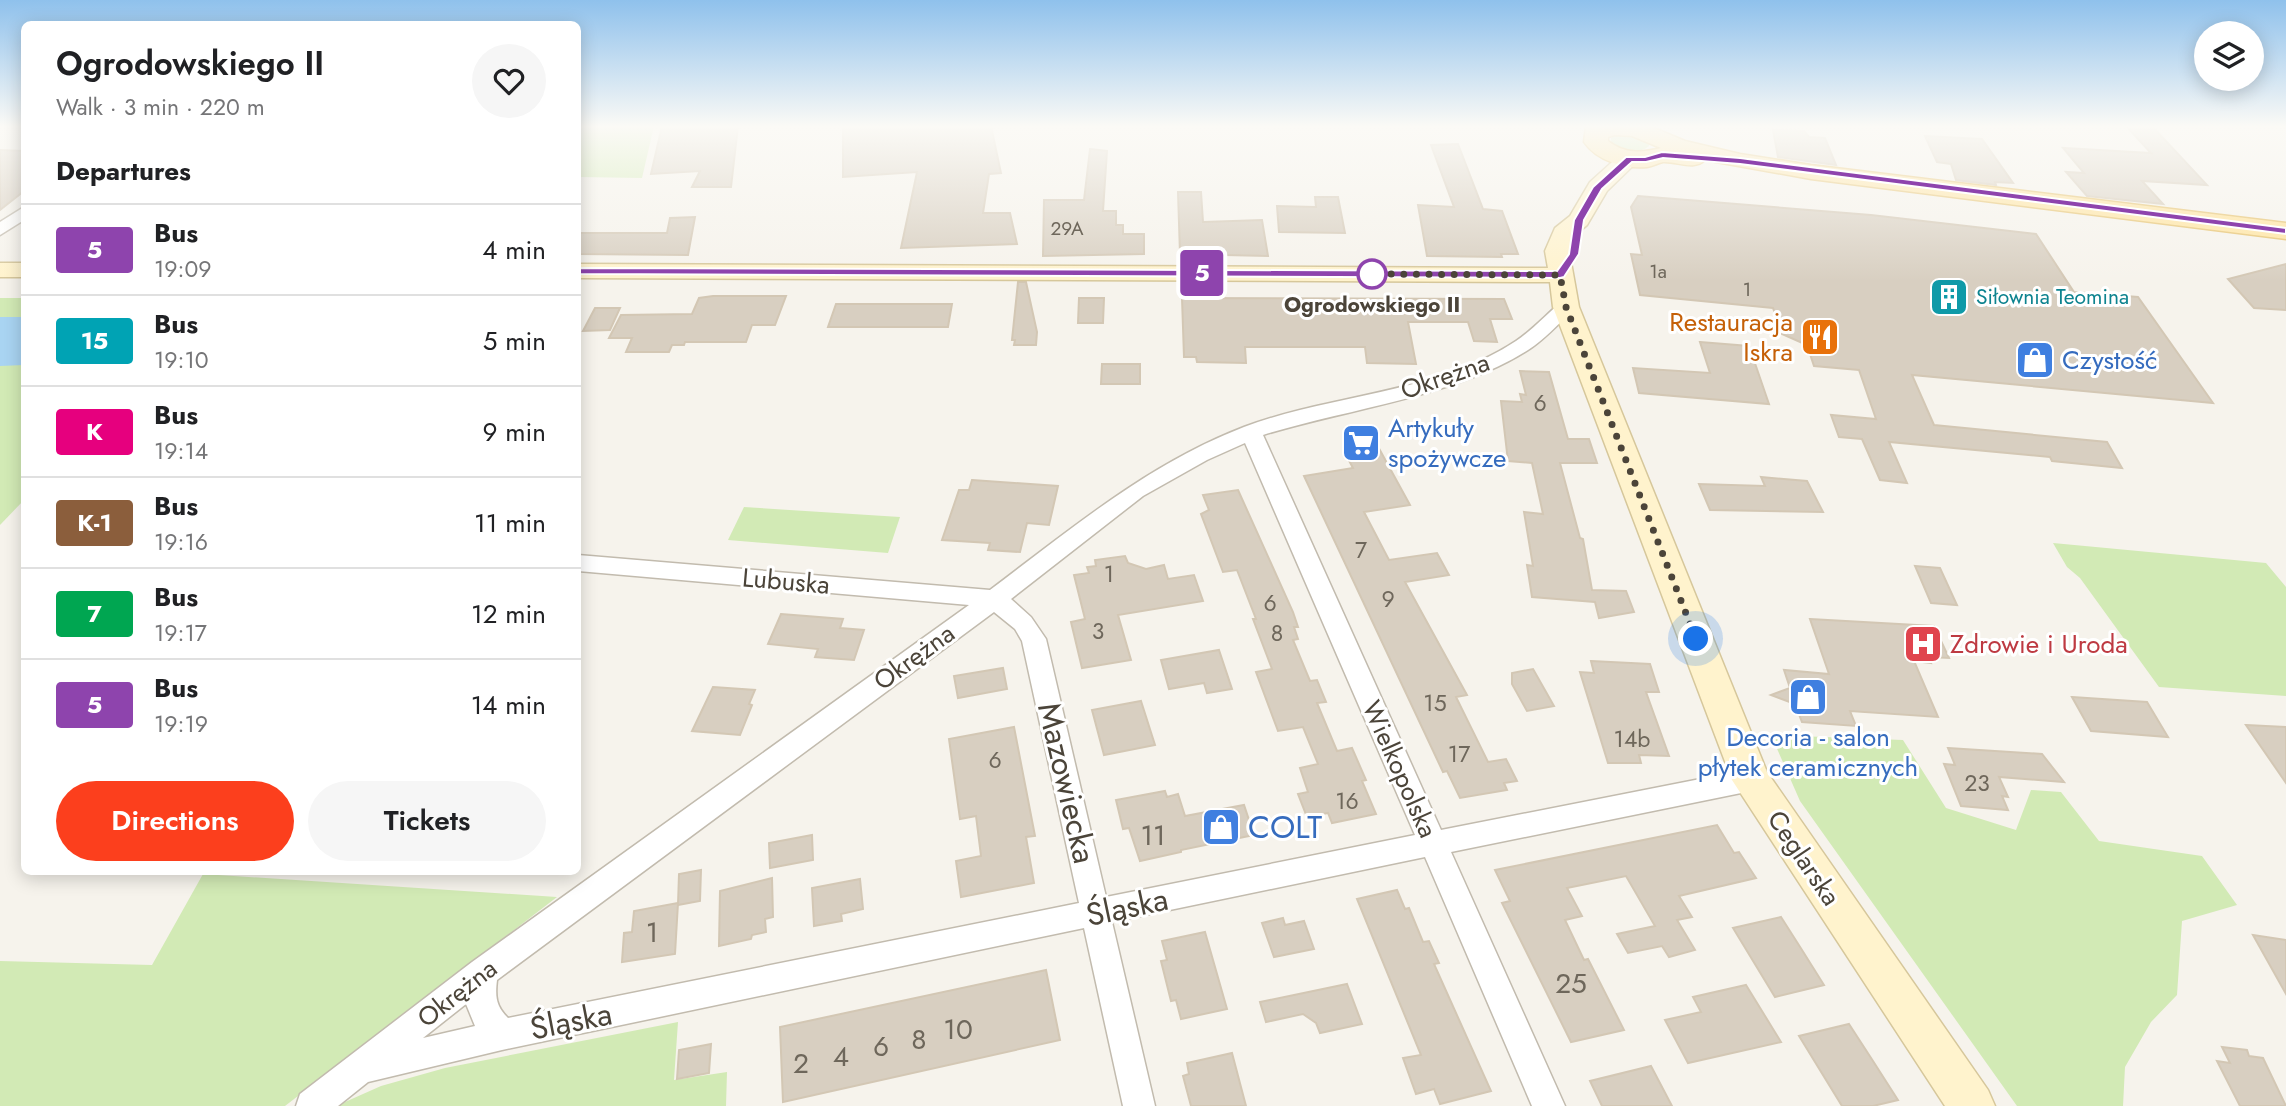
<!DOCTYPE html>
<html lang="en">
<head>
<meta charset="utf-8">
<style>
	body { margin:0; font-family:Jost,sans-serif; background:#f6f6f6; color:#202124; height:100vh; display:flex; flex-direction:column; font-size:26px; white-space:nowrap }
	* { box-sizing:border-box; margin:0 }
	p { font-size:23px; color:#757577 }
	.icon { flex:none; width:38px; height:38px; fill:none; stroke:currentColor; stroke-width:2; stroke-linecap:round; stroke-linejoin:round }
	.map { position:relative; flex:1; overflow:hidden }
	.panel { position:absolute; left:21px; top:21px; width:560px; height:854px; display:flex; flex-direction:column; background:#fff; border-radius:10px; box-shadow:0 4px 18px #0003 }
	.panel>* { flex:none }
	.badge { padding:0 14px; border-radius:5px; font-size:24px; line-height:46px }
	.fabs { position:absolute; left:2194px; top:21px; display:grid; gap:14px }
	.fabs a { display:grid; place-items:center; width:70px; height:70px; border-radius:50%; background:#fff; box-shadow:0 4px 18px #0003; font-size:35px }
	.you { position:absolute; width:35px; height:35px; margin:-18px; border:5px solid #fff; border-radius:50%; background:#1a73e8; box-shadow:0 0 0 10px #1a73e833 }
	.map>.badge { position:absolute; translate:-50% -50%; box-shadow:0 0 0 4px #fff }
	h2 { padding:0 35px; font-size:26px; line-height:63px }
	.round { display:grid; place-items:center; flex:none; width:74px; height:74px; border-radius:37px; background:#f6f6f6 }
	.summary { display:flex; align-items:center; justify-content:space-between; height:119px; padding:0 35px }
	h1 { font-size:33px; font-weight:600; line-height:52px }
	.action { display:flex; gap:14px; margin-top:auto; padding:14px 35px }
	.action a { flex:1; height:80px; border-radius:42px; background:#fc3f1d; color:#fff; font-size:28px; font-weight:600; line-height:80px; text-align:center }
	.action a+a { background:#f6f6f6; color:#202124 }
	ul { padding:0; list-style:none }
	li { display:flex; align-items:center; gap:21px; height:91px; padding:0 35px; border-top:2px solid #e0e0e0 }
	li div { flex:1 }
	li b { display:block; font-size:26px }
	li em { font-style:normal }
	li .badge { min-width:77px; font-weight:700; text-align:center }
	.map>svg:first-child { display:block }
	.green { fill:#d2eab5 }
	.water { fill:#a9d4f2 }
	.building { fill:#d8cfc1; stroke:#d3c7b4; stroke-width:2 }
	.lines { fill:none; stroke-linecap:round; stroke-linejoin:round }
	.street-casing { stroke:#c2bbae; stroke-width:3 }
	.secondary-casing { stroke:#d6c79b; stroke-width:3 }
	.primary-casing { stroke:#e6c16a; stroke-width:3 }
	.street { fill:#fff; fill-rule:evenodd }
	.secondary { fill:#fff3cd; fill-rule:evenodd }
	.primary { fill:#ffe39c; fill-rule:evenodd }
	.line { fill:#8e44ad; stroke:#fff; stroke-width:2 }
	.walk { stroke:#4b4439; stroke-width:7; stroke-dasharray:0 12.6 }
	.stop-dot { fill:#fff; stroke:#8e44ad; stroke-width:3.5 }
	.labels { text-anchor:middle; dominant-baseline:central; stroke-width:6; stroke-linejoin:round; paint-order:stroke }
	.far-number-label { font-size:19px; fill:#6e675b }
	.far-culture-label { font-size:21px; fill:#0d838f; stroke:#fff; text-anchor:start }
	.far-stop-label { font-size:21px; font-weight:bold; fill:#4b4439; stroke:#fff }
	.number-label { font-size:23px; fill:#6e675b }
	.food-label { font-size:26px; fill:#c56008; stroke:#fff; text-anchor:end }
	.shop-label { font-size:26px; fill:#366cbe; stroke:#fff; text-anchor:start }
	.street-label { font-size:26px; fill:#4b4439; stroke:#fff }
	.health-label { font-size:26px; fill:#be3a42; stroke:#fff; text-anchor:start }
	.near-number-label { font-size:28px; fill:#6e675b }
	.near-street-label { font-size:32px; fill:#4b4439; stroke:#fff }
	.near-shop-label { font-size:32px; fill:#366cbe; stroke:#fff; text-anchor:start }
</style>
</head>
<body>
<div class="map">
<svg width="2286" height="1106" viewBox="0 0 2286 1106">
	<rect width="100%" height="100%" fill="#f6f3ec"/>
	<g class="green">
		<polygon points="578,126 654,126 642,178 578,177"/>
		<path d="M1619 134H1632L1648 142 1649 146C1638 155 1621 152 1611 142V138Z"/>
		<polygon points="0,298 24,298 24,500 0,525"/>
		<polygon points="744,507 900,517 888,553 728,540"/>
		<polygon points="2053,543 2266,563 2286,587 2286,696 2159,687 2080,578 2067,567"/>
		<polygon points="1771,735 1903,740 1946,808 2016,830 2031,790 2061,792 2099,841 2202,856 2237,905 2182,921 2177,995 2151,1022 2125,1067 2123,1106 2017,1106 1800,801"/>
		<polygon points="203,874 557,897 285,1106 0,1106 0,961 152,965"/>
		<polygon points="678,1022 674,1080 727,1072 726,1106 336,1106 381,1086 445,1068"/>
	</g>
	<polygon class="water" points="0,317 24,317 24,365 0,366"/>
	<g class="building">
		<polygon points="662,126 738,126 731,187 692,187 700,171 651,174"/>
		<polygon points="843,126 991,126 1001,173 989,174 983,213 1010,213 1017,244 901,248 917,172 843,177"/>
		<polygon points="2126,126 2152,126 2207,185 2142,181 2163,204 2087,196 2066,172 2084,173 2063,148 2151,153"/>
		<polygon points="1773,130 1804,131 1809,137 1825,138 1836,165 1778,157"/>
		<polygon points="1925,136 1982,139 2013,183 1995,182 1996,185 1956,180 1951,164 1937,162"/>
		<polygon points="1458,144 1483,209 1502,211 1518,254 1501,254 1502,257 1427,256 1418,205 1454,207 1431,145"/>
		<polygon points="1090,149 1107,151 1103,211 1116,211 1116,225 1123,225 1123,234 1144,234 1144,254 1043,256 1044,200 1084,200"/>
		<polygon points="0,150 24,151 24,191 0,210"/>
		<polygon points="1178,192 1201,192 1203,222 1262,220 1268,256 1180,254"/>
		<polygon points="1638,196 1871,215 2036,234 2074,292 2138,297 2213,403 1912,375 1934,425 2107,442 2122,468 2052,461 2050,457 1889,442 1907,483 1880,480 1862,439 1839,437 1831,415 1876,419 1859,370 1814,366 1807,345 1782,334 1773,308 1640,295 1631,254 1642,255 1631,207"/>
		<polygon points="1315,197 1338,197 1345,233 1279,232 1277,206 1316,207"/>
		<polygon points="695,217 688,255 578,254 578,233 667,233 670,218"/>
		<polygon points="2286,264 2286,310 2254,308 2228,279"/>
		<polygon points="1018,282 1026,282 1037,332 1036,345 1014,345 1015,340 1012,340"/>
		<polygon points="713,296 786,296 775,325 752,325 746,342 685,342 684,345 672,345 669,352 626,352 632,338 609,338 621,315 692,314 699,298"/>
		<polygon points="1079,298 1104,298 1103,323 1078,323"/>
		<polygon points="1182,298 1504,299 1512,319 1490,319 1497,342 1474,341 1468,322 1408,322 1416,364 1367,363 1365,347 1245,347 1246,363 1197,362 1196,357 1184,357"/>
		<polygon points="836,304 952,304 948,327 828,327"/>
		<polygon points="595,308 620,308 610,330 583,331"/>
		<polygon points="1700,342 1749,346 1769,404 1639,393 1633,368 1710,373"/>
		<polygon points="1102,364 1140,364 1140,384 1101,384"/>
		<polygon points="1520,371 1549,372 1568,439 1589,439 1597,463 1560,463 1580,538 1583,539 1592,590 1626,591 1634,612 1599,618 1595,602 1532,597 1527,565 1533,566 1524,512 1543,514 1532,463 1508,461 1501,401 1522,402 1520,394 1526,395"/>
		<polygon points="1370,432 1410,505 1364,512 1389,560 1437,553 1449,575 1405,582 1467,695 1456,697 1488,762 1506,759 1517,781 1504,783 1507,790 1460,798 1447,771 1443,772 1304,476 1353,468 1346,455 1358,453 1349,436"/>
		<polygon points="1761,477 1807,481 1823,512 1710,510 1699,484 1765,486"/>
		<polygon points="972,480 1058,486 1049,525 1027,523 1020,552 988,550 990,543 942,540 959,490 969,490"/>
		<polygon points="1238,490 1293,612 1298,627 1294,627 1298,639 1293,640 1310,681 1317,680 1326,702 1317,703 1337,751 1352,748 1366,780 1362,781 1376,814 1332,823 1328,813 1307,817 1298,794 1308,792 1300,768 1318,764 1303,727 1278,731 1256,672 1272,669 1253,619 1256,619 1237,570 1223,572 1201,514 1209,510 1203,495"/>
		<polygon points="1125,556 1128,563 1146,569 1164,565 1168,579 1194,575 1203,601 1118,615 1131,660 1082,668 1071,622 1085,619 1074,575 1089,573 1087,567 1096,566 1095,560"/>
		<polygon points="1915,566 1940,568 1957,605 1931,603"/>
		<polygon points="781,614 843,619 840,628 864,630 854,660 815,657 818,649 768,644"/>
		<polygon points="1810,619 1934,626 1949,658 1929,657 1931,663 1914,661 1938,717 1850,711 1856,726 1802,722 1795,704 1771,695 1790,688 1784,670 1829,674"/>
		<polygon points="1219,650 1232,689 1207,693 1204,683 1169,689 1161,660"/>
		<polygon points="1591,661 1650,664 1659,692 1646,692 1669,756 1639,755 1641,763 1608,763 1580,672 1594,673"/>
		<polygon points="1003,668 1007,689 958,698 954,676"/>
		<polygon points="1533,669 1554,706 1527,711 1512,684 1512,673"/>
		<polygon points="713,687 755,690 749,704 752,705 740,735 692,731"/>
		<polygon points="2072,697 2147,702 2168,737 2091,731"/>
		<polygon points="1141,701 1155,745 1104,755 1092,710"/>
		<polygon points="2246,725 2286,727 2286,783"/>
		<polygon points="1014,727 1035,836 1026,837 1034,883 961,897 956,861 981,856 976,816 960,819 949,739"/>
		<polygon points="1948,748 2042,754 2064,782 1999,777 2008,797 2002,796 2008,810 1961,806 1944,764 1955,765"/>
		<polygon points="1165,791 1167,797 1178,794 1185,816 1244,805 1254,835 1181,850 1181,852 1140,861 1129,828 1123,829 1116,800"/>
		<polygon points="1717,825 1734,853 1739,852 1756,878 1679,896 1692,917 1677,920 1695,950 1669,957 1662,946 1628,953 1617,934 1655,926 1626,876 1567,888 1582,916 1565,920 1584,960 1588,959 1624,1030 1571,1042 1502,903 1510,901 1495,870"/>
		<polygon points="812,835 813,860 770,868 769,843"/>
		<polygon points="701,870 700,901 678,905 679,874"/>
		<polygon points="772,878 773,917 765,919 766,932 752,935 751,939 719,946 720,891"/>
		<polygon points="860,879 863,909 841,914 842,921 814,926 812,888"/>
		<polygon points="1397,890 1405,909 1409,908 1423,942 1429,941 1439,963 1434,964 1491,1091 1440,1104 1434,1089 1416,1094 1403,1058 1421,1055 1357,899"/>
		<polygon points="678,903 675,954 622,962 624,933 632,932 634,911"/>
		<polygon points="1781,917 1802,950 1824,985 1775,997 1733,928"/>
		<polygon points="1283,918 1285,925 1304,921 1314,949 1274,957 1262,923"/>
		<polygon points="1205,932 1227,1009 1181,1019 1176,1000 1171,1001 1161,961 1167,960 1162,941"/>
		<polygon points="2253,935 2286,940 2286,994"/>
		<polygon points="1046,970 1060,1040 783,1102 780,1027"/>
		<polygon points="1347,984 1362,1024 1320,1033 1316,1023 1303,1014 1266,1022 1260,1002"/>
		<polygon points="1746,985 1781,1042 1688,1063 1665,1020 1701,1012 1693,997"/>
		<polygon points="1849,1024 1873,1061 1898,1100 1873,1106 1842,1106 1799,1036"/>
		<polygon points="711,1044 709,1073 677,1079 679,1050"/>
		<polygon points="2222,1047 2247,1050 2249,1056 2263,1058 2286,1106 2240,1106 2217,1061 2230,1063"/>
		<polygon points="1232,1053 1246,1106 1191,1106 1183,1076 1189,1074 1187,1063"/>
		<polygon points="1651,1066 1672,1106 1602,1106 1590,1081"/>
	</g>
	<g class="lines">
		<defs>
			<g id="street">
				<polygon points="24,207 24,220 0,235 0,222"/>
				<path d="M1566 302 1575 307 1572 311C1558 324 1544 340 1528 350 1455 397 1346 409 1263 435L1441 830 1751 769 1760 772 1764 780 1760 788 1751 791 1451 852 1565 1106H1532L1425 857 1112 922 1155 1106H1123L1084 928 502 1050 368 1082 338 1106H296L300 1094 472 962 969 605 578 571V555L990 590C1071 529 1148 464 1244 427 1331 394 1436 394 1516 341 1531 331 1545 316 1560 303ZM1245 443 1415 835 1106 897 1046 639 1031 617 1011 599 1143 496 1207 460ZM994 612 1015 629 1022 641 1079 903 508 1018C496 1006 495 997 497 980ZM466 1004 475 1026 423 1038Z"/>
			</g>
			<g id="secondary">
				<polygon points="1629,153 1637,154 1640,159 1607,191 1587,225 1574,236 1569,251 1579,307 1767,772 1988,1090 1995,1106 1945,1106 1732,780 1553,307 1550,282 578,278 578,264 1548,268 1545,251 1555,228 1570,216 1590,182 1621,154"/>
				<rect x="0" y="263" width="24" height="14"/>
			</g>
			<path id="primary" d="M1586 126H1649L1685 141 1740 154 1811 165 2286 223V239L1811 179 1705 160C1694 171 1677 161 1663 162 1658 163 1653 166 1647 167 1625 169 1597 161 1584 142ZM1615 135 1632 136 1661 148C1641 153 1625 154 1608 141V137Z"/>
		</defs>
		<use href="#street" class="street-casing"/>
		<use href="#secondary" class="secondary-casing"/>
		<use href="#primary" class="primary-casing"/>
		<use href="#street" class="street"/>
		<use href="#secondary" class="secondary"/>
		<use href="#primary" class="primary"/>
	</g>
	<linearGradient id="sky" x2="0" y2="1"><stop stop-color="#8fc1ec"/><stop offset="0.45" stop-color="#fbfaf6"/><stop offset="1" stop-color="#fbfaf6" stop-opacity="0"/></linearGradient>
	<rect width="2286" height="281" fill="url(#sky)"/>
	<polygon class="line" points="1662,152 1740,158 2286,228 2286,234 1740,164 1663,158 1646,162 1632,162 1602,189 1584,220 1579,254 1564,277 1560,278 578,274 572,271 578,268 1557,271 1569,254 1574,220 1593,187 1626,157 1645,157"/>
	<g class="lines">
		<polyline class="walk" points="1372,274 1369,274 1560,275 1566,307 1696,639"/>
	</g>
	<defs>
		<symbol id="building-square" viewBox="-11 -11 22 22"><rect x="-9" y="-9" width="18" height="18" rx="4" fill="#0f9aa8" stroke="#fff"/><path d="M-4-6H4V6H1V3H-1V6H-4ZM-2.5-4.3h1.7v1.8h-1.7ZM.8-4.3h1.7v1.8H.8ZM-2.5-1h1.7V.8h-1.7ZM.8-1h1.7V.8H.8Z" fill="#fff"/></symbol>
		<symbol id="restaurant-square" viewBox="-11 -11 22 22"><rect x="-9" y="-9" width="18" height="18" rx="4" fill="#e8710a" stroke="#fff"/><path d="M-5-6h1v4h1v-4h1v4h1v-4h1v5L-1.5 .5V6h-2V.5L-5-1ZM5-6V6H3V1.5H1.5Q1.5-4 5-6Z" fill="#fff"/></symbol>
		<symbol id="shop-square" viewBox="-11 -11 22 22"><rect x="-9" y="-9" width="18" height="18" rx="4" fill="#3f7fe0" stroke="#fff"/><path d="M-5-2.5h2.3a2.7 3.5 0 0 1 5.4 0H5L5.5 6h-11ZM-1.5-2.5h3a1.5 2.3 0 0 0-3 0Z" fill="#fff"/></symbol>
		<symbol id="supermarket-square" viewBox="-11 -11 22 22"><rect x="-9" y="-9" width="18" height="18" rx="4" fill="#3f7fe0" stroke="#fff"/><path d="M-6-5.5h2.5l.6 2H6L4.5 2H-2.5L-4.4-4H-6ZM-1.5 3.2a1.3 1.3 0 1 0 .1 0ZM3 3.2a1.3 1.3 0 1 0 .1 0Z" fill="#fff"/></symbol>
		<symbol id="hospital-square" viewBox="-11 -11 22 22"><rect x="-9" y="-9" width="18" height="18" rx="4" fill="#e0444e" stroke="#fff"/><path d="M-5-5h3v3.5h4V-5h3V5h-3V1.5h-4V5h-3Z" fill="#fff"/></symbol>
	</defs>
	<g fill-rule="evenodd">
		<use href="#building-square" x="1927" y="275" width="44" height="44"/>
		<use href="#restaurant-square" x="1798" y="315" width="44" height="44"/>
		<use href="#shop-square" x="2013" y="338" width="44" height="44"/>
		<use href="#supermarket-square" x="1339" y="421" width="44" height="44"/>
		<use href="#hospital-square" x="1901" y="622" width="44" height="44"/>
		<use href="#shop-square" x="1786" y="675" width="44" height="44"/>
		<use href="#shop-square" x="1199" y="805" width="44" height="44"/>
	</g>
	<circle class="stop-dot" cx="1372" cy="274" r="14"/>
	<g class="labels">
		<g class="far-number-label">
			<text x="1067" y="228">29A</text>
			<text x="1658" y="271">1a</text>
			<text x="1747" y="289">1</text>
		</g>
		<g class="far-culture-label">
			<text x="1976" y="297">Siłownia Teomina</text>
		</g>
		<g class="far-stop-label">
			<text x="1372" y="305">Ogrodowskiego II</text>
		</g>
		<g class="number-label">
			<text x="1540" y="403">6</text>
			<text x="1361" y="550">7</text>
			<text x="1109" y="574">1</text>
			<text x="1388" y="599">9</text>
			<text x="1270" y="603">6</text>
			<text x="1098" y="631">3</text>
			<text x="1277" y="633">8</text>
			<text x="1435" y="703">15</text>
			<text x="1632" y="739">14b</text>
			<text x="1459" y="754">17</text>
			<text x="995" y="760">6</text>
			<text x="1977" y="783">23</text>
			<text x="1347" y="801">16</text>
		</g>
		<g class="food-label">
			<text x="1793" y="322">Restauracja<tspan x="1793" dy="30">Iskra</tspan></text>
		</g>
		<g class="shop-label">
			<text x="2062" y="360">Czystość</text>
			<text x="1388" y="428">Artykuły<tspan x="1388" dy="30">spożywcze</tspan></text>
			<text x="1808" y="737" text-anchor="middle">Decoria - salon<tspan x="1808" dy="30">płytek ceramicznych</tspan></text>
		</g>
		<g class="street-label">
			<text transform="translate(1445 376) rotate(-19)">Okrężna</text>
			<text transform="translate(786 581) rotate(5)">Lubuska</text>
			<text transform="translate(914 657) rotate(-36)">Okrężna</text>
			<text transform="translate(1400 769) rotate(66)">Wielkopolska</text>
			<text transform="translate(1804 858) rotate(56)">Ceglarska</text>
			<text transform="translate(457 993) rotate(-38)">Okrężna</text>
		</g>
		<g class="health-label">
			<text x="1950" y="644">Zdrowie i Uroda</text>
		</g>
		<g class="near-number-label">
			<text x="1153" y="835">11</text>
			<text x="652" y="932">1</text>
			<text x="1571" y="983">25</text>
			<text x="958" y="1029">10</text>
			<text x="919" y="1039">8</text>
			<text x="881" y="1046">6</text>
			<text x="841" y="1056">4</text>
			<text x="801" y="1063">2</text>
		</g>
		<g class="near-street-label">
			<text transform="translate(1067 783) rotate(77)">Mazowiecka</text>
			<text transform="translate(1127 907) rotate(-12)">Śląska</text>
			<text transform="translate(571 1021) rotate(-11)">Śląska</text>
		</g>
		<g class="near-shop-label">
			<text x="1248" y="827">COLT</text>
		</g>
	</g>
</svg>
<div class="fabs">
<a><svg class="icon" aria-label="layers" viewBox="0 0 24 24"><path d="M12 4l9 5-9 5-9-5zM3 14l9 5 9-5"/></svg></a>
</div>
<div class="you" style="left:1696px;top:639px"></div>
<b class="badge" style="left:1202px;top:273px;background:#8e44ad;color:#fff">5</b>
<section class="panel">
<div class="summary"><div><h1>Ogrodowskiego II</h1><p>Walk · 3 min · 220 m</p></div><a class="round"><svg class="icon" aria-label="heart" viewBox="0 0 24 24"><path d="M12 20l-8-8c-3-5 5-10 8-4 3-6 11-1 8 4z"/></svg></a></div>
<h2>Departures</h2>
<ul>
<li><span class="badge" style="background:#8e44ad;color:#fff">5</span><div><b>Bus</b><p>19:09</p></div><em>4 min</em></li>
<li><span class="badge" style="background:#00a3b4;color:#fff">15</span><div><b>Bus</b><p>19:10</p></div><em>5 min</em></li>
<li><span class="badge" style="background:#e6007e;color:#fff">K</span><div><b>Bus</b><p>19:14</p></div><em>9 min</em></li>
<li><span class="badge" style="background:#8b5e3c;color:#fff">K-1</span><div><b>Bus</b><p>19:16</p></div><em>11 min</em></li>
<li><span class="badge" style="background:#00a651;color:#fff">7</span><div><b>Bus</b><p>19:17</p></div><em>12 min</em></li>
<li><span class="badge" style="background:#8e44ad;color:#fff">5</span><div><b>Bus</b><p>19:19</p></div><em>14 min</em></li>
</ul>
<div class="action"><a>Directions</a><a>Tickets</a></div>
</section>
</div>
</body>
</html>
